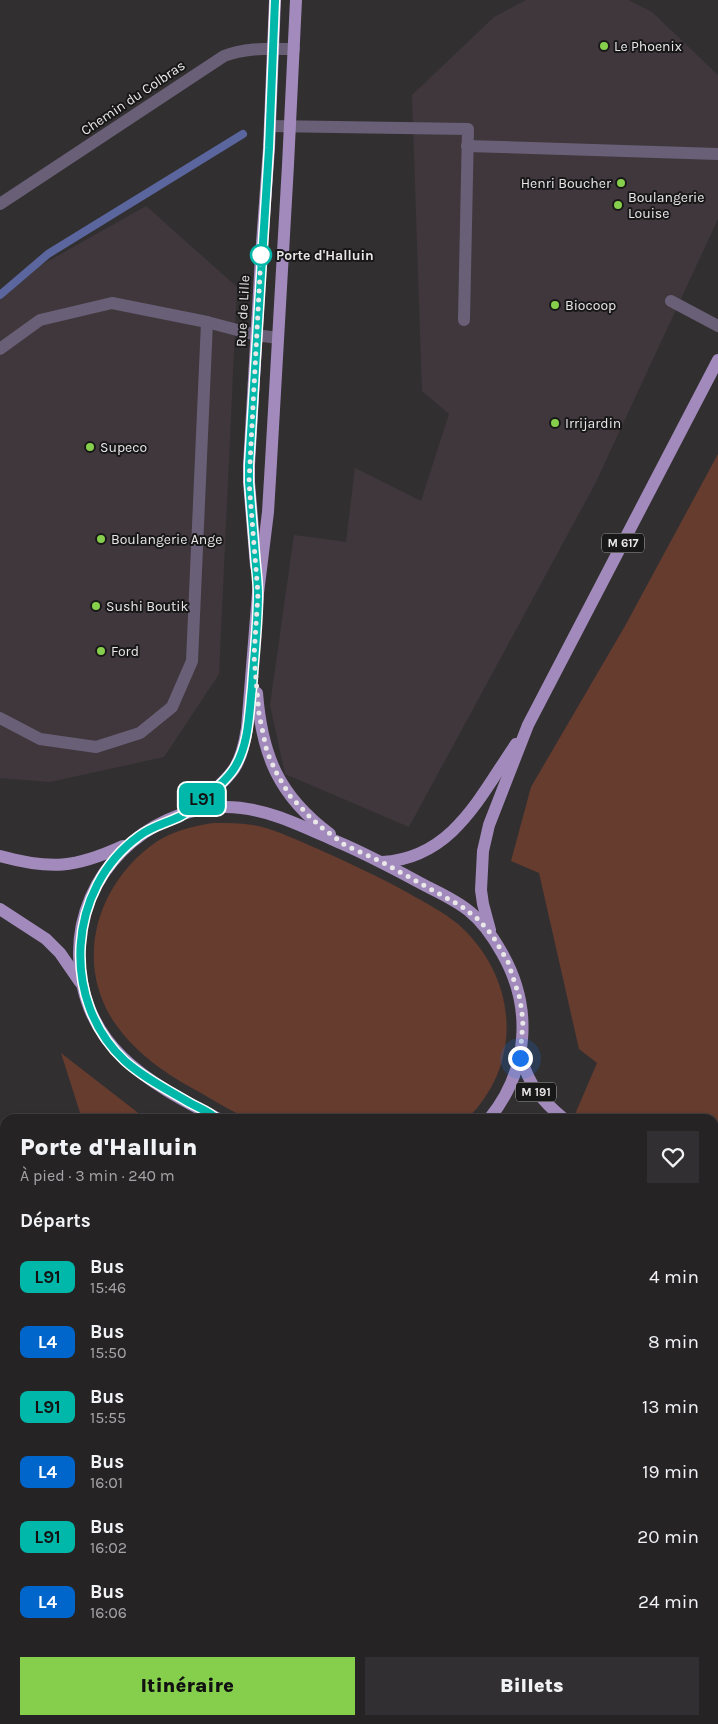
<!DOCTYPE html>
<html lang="fr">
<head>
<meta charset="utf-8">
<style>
	body { margin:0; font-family:Karla,sans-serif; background:#322f32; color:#f1f3f6; height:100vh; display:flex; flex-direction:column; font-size:19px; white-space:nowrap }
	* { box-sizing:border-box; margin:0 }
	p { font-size:16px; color:#a4a4a7 }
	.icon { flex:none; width:28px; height:28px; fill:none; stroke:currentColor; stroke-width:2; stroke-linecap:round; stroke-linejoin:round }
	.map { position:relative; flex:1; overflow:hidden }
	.side { position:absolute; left:0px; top:1114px; width:719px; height:611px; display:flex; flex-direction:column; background:#262325; border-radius:15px 15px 0 0; box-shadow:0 1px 4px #0004,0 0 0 1px #424042 }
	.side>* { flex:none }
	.badge { padding:0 10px; border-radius:8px; font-size:18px; line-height:32px }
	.you { position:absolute; width:25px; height:25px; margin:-12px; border:4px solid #fff; border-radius:50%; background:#1a73e8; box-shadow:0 0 0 8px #1a73e833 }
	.map>.badge { position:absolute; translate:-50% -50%; box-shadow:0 0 0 2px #fff }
	h2 { padding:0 20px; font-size:19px; line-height:45px }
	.round { display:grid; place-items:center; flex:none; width:52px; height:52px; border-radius:0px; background:#322f32 }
	.headline { display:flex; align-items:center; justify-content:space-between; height:85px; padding:0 20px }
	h1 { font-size:24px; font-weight:800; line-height:38px }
	.button { display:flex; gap:10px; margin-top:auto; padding:10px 20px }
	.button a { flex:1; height:58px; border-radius:0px; background:#86cf4c; color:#111; font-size:20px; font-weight:800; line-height:58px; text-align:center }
	.button a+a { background:#322f32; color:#f1f3f6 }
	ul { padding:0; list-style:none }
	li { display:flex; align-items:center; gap:15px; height:65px; padding:0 20px }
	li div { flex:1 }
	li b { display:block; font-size:19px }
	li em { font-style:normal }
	li .badge { min-width:55px; font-weight:700; text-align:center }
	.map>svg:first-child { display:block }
	.built { fill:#3f373c }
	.green { fill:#653c2e }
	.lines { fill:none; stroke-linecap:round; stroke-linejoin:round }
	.stream { stroke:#5a669d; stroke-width:8 }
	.minor { stroke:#695f77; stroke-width:12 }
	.major { stroke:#a28bbc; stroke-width:12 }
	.line-casing { stroke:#fff; stroke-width:11 }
	.line { stroke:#00b8aa; stroke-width:8 }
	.walk { stroke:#e9e7e8; stroke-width:5; stroke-dasharray:0 9 }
	.poi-dot { fill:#86cf4c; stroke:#191819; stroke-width:2 }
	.stop-dot { fill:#fff; stroke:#00b8aa; stroke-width:2.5 }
	.labels { text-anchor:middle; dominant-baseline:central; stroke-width:4; stroke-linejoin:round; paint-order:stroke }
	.shield { fill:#191819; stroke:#aba9aa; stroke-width:1 }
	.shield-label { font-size:12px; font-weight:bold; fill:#e9e7e8 }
	.poi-label { font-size:14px; fill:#e9e7e8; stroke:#191819; text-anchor:start }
	.street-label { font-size:14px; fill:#e9e7e8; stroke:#191819 }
	.stop-label { font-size:14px; font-weight:bold; fill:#e9e7e8; stroke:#191819; text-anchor:start }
</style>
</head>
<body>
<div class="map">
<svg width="718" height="1724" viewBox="0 0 718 1724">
	<rect width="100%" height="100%" fill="#322f31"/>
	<g class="built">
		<polygon points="526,0 628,0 652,12 718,75 718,219 595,484 409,827 285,774 270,705 294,535 346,542 355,468 421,501 449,414 422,391 412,95 494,17"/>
		<polygon points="146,206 237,287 219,674 164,757 50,782 0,778 0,298 22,276"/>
		<polygon points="714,1286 718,1289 718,1724 299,1724 299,1720 714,1720"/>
	</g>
	<g class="green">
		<polygon points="718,454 718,1289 714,1286 714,1119 573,1119 597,1063 579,1049 539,873 511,861 531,787 625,626"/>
		<path d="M213 823C228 823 243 823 258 826 279 831 299 841 318 849 349 863 380 877 410 894 426 903 443 912 458 924 517 976 525 1062 467 1119 416 1119 364 1119 312 1119 298 1119 284 1119 270 1119 265 1119 257 1120 251 1119 239 1116 213 1100 201 1093 167 1075 136 1054 114 1022 73 960 98 882 156 842 173 831 193 826 213 823Z"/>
		<polygon points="61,1053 146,1119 82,1119"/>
		<polygon points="5,1180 5,1559 0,1554 0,1182"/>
		<polygon points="132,1720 217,1720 217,1724 134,1724"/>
	</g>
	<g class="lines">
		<polyline class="stream" points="0,295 48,254 243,134"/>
		<g class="minor">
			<polyline points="270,126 468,129 464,320"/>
			<polyline points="467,146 718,154"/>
			<path d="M0 204 224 56C247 47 271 49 294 49"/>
			<polyline points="671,301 718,326"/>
			<polyline points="0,349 40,320 112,303 207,322 256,335 278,338"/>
			<polyline points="0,718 40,739 96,747 140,733 172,707 192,661 207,322"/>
			<polyline points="714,1500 718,1504"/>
		</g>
		<g class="major">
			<polyline points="256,566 249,482 249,465 261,257 269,148 275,0"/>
			<path d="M257 693C262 756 279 796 330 834"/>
			<path d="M186 811C203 799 222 786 234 769 242 757 245 741 247 728L258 593 268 512 271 462 288 165 296 0"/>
			<path d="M0 856C51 870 75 868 123 846"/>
			<path d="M382 862C453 858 480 796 516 744"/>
			<polyline points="0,909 46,939 60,953 80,982"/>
			<polyline points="490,930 483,904 481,890 483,851 489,825 528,725 718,360"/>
			<path d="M521 1058C530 1086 541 1100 564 1119"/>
			<path d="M219 1119C147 1082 80 1046 79 953 79 875 145 809 223 807 263 806 302 826 338 842 369 855 398 871 428 887 442 894 457 901 469 911 483 922 493 937 502 953 533 1007 529 1070 489 1119"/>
			<polyline points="714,1221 718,1224"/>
			<polyline points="242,1724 242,1720"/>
			<polyline points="270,1724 270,1720"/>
		</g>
	</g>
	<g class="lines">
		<defs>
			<path id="line" d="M217 1119C210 1112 199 1108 190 1103 168 1090 144 1078 125 1061 60 1001 67 888 139 836 152 826 167 823 181 816 195 808 227 781 235 767 249 744 249 713 252 687 254 656 258 625 258 594 258 581 256 568 255 555 253 531 251 506 249 482V465L269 148 275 0"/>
		</defs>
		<use href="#line" class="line-casing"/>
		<use href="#line" class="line"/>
		<polyline class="walk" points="261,255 249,482 258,594 254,656 259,714 267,752 277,774 290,796 309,816 321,827 345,845 382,862 461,906 479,920 492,935 508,962 520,999 523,1021 520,1058"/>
	</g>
	<g class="poi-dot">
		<circle cx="604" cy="46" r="5"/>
		<circle cx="621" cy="183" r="5"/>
		<circle cx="618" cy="205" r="5"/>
		<circle cx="555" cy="305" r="5"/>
		<circle cx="555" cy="423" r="5"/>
		<circle cx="90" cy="447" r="5"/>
		<circle cx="101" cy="539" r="5"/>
		<circle cx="96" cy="606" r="5"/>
		<circle cx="101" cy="651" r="5"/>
	</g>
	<circle class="stop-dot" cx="261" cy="255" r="10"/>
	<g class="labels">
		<g class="shield">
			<rect x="602" y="533.5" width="42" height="19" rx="4"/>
			<rect x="516" y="1082.5" width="40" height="19" rx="4"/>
		</g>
		<g class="shield-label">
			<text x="623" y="543">M 617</text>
			<text x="536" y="1092">M 191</text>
		</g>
		<g class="poi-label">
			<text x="614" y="46">Le Phoenix</text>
			<text x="611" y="183" text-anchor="end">Henri Boucher</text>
			<text x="628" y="197">Boulangerie<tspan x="628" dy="16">Louise</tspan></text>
			<text x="565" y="305">Biocoop</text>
			<text x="565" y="423">Irrijardin</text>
			<text x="100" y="447">Supeco</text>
			<text x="111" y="539">Boulangerie Ange</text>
			<text x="106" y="606">Sushi Boutik</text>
			<text x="111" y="651">Ford</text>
		</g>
		<g class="street-label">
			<text transform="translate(133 98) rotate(-34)">Chemin du Colbras</text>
			<text transform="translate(243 311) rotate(-87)">Rue de Lille</text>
		</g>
		<g class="stop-label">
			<text x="276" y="255">Porte d'Halluin</text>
		</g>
	</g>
</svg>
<div class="you" style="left:520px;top:1058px"></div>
<b class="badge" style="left:202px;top:799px;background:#00b8aa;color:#111">L91</b>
<section class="side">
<div class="headline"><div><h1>Porte d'Halluin</h1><p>À pied · 3 min · 240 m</p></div><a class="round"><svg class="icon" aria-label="heart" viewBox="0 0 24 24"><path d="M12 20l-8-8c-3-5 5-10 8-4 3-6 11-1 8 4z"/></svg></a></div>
<h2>Départs</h2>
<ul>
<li><span class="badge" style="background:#00b8aa;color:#111">L91</span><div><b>Bus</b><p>15:46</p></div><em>4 min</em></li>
<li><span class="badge" style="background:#06c;color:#fff">L4</span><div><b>Bus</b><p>15:50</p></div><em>8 min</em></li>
<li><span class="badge" style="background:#00b8aa;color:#111">L91</span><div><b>Bus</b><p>15:55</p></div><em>13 min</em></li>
<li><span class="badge" style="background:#06c;color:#fff">L4</span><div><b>Bus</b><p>16:01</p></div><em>19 min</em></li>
<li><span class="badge" style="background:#00b8aa;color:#111">L91</span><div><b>Bus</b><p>16:02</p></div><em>20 min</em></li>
<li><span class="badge" style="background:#06c;color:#fff">L4</span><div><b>Bus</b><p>16:06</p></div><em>24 min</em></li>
</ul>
<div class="button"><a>Itinéraire</a><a>Billets</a></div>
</section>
</div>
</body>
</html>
